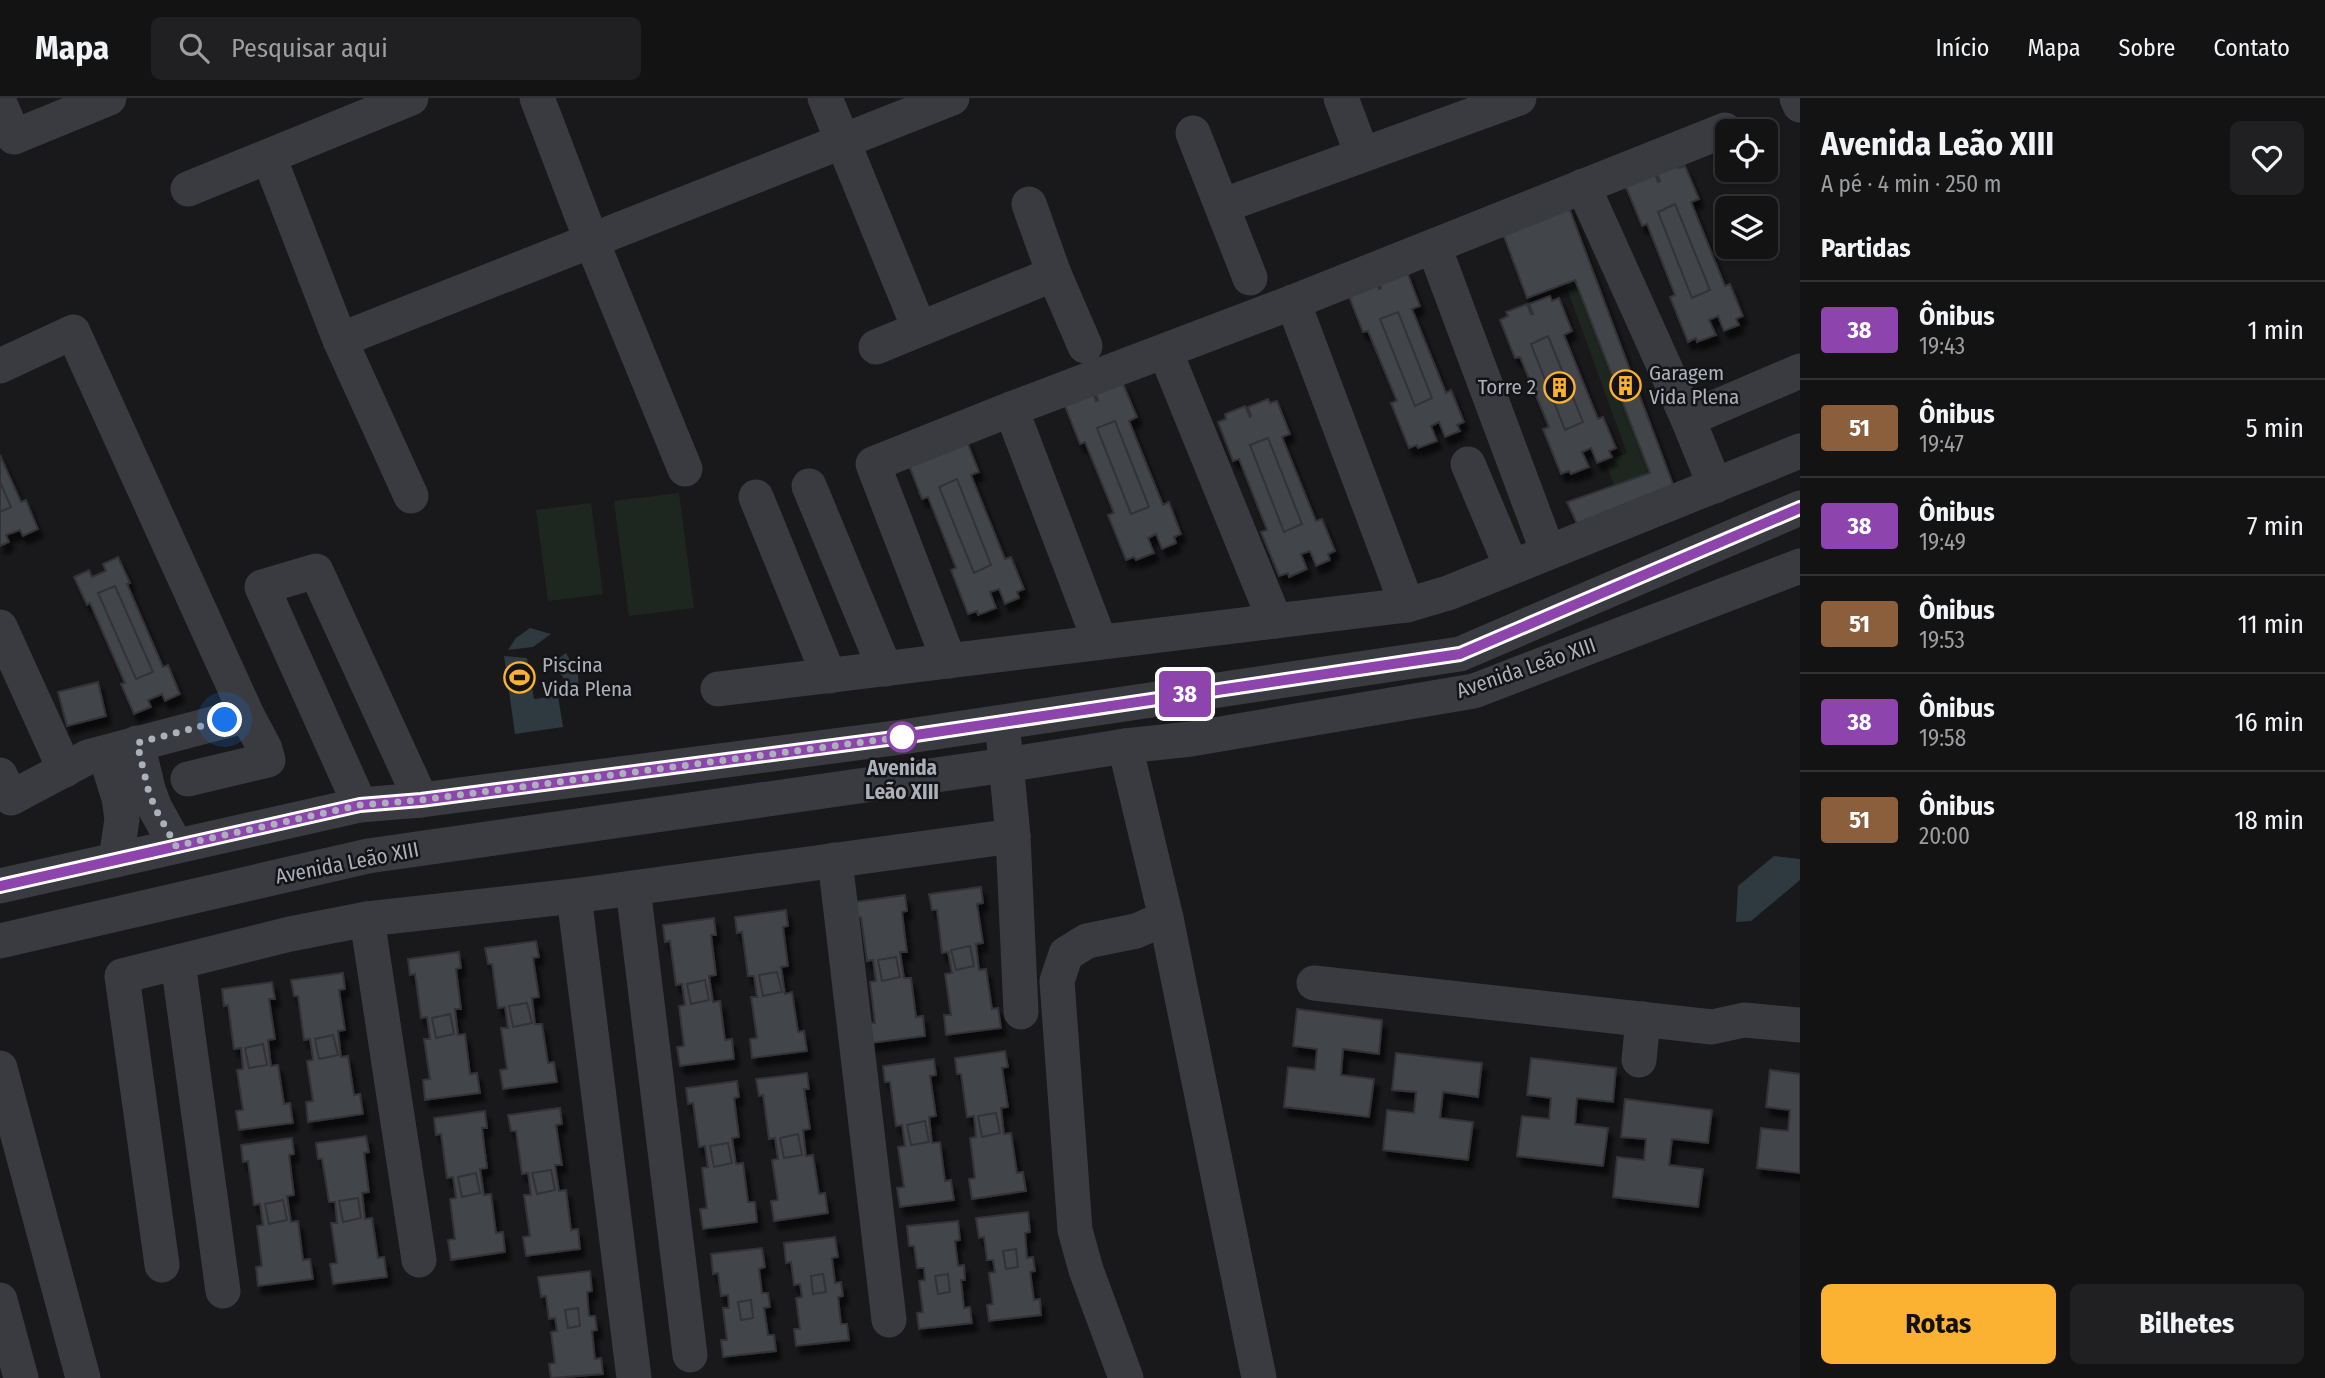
<!DOCTYPE html>
<html lang="pt">
<head>
<meta charset="utf-8">
<style>
	body { margin:0; font-family:"Fira Sans Condensed",sans-serif; background:#202022; color:#f1f3f6; height:100vh; display:flex; flex-direction:column; font-size:26px; white-space:nowrap }
	* { box-sizing:border-box; margin:0 }
	p { font-size:23px; color:#9d9ea0 }
	.icon { flex:none; width:38px; height:38px; fill:none; stroke:currentColor; stroke-width:2; stroke-linecap:round; stroke-linejoin:round }
	.map { position:relative; flex:1; overflow:hidden }
	.side { display:flex; flex-direction:column; background:#131314; width:525px }
	.side>* { flex:none }
	.badge { padding:0 14px; border-radius:5px; font-size:24px; line-height:46px }
	.tools { position:absolute; left:1715px; top:21px; display:grid; gap:14px }
	.tools a { display:grid; place-items:center; width:63px; height:63px; border-radius:10px; background:#131314; box-shadow:0 2px 5px #0004,0 0 0 2px #323234; font-size:35px }
	.you { position:absolute; width:35px; height:35px; margin:-18px; border:5px solid #fff; border-radius:50%; background:#1a73e8; box-shadow:0 0 0 10px #1a73e833 }
	.map>.badge { position:absolute; translate:-50% -50%; box-shadow:0 0 0 4px #fff }
	h2 { padding:0 21px; font-size:26px; line-height:63px }
	.round { display:grid; place-items:center; flex:none; width:74px; height:74px; border-radius:10px; background:#202022 }
	.head { display:flex; align-items:center; justify-content:space-between; height:119px; padding:0 21px }
	h1 { font-size:33px; font-weight:700; line-height:52px }
	.primary-button { display:flex; gap:14px; margin-top:auto; padding:14px 21px }
	.primary-button a { flex:1; height:80px; border-radius:10px; background:#fbb131; color:#111; font-size:28px; font-weight:700; line-height:80px; text-align:center }
	.primary-button a+a { background:#202022; color:#f1f3f6 }
	ul { padding:0; list-style:none }
	li { display:flex; align-items:center; gap:21px; height:98px; padding:0 21px; border-top:2px solid #323234 }
	li div { flex:1 }
	li b { display:block; font-size:26px }
	li em { font-style:normal }
	li .badge { min-width:77px; font-weight:700; text-align:center }
	header { display:flex; align-items:center; gap:42px; box-sizing:border-box; height:98px; padding:0 35px; background:#131314; border-bottom:2px solid #323234 }
	header strong { font-size:33px }
	nav { display:flex; gap:38px; margin-inline-start:auto; font-size:24px }
	.search { width:490px; height:63px; background:#202022; display:flex; align-items:center; gap:18px; box-sizing:border-box; padding:0 24px; border-radius:10px; color:#9d9ea0; font-size:26px }
	main { display:flex; flex:1; min-height:0 }
	.map>svg:first-child { display:block }
	.green { fill:#1e271f }
	.water { fill:#2e3940 }
	.building { fill:#434448; stroke:#333337; stroke-width:2; filter:url(#shadow) }
	.lines { fill:none; stroke-linecap:round; stroke-linejoin:round }
	.minor { stroke:#3a3b40; stroke-width:35 }
	.line-casing { stroke:#fff; stroke-width:16 }
	.line { stroke:#8e44ad; stroke-width:10 }
	.walk { stroke:#abb0bb; stroke-width:7; stroke-dasharray:0 12.6 }
	.stop-dot { fill:#fff; stroke:#8e44ad; stroke-width:3.5 }
	.labels { text-anchor:middle; dominant-baseline:central; stroke-width:5; stroke-linejoin:round; paint-order:stroke }
	.poi-label { font-size:21px; fill:#abb0bb; stroke:#141416; text-anchor:start }
	.street-label { font-size:21px; fill:#abb0bb; stroke:#141416 }
	.stop-label { font-size:21px; font-weight:bold; fill:#abb0bb; stroke:#141416 }
</style>
</head>
<body>
<header>
<strong>Mapa</strong>
<div class="search"><svg class="icon" aria-label="search" viewBox="0 0 24 24"><circle cx="10" cy="10" r="6"/><path d="M15 15l6 6"/></svg>Pesquisar aqui</div>
<nav><a>Início</a><a>Mapa</a><a>Sobre</a><a>Contato</a></nav>
</header>
<main>
<div class="map">
<svg width="1800" height="1280" viewBox="0 0 1800 1280">
	<defs>
		<filter id="shadow"><feDropShadow dx="4.5" dy="8" stdDeviation="2" flood-color="#0009"/></filter>
	</defs>
	<rect width="100%" height="100%" fill="#19191b"/>
	<g class="green">
		<polygon points="1575,182 1650,375 1614,387 1605,363 1627,355 1565,185"/>
		<polygon points="679,395 694,510 629,518 614,403"/>
		<polygon points="591,405 603,496 548,503 536,412"/>
	</g>
	<g class="water">
		<polygon points="530,530 551,536 533,549 508,552 516,540"/>
		<polygon points="566,555 578,577 579,596 567,598 565,582 552,565"/>
		<polygon points="504,558 527,560 534,601 558,598 563,629 515,636"/>
		<polygon points="1774,758 1800,761 1800,782 1751,823 1736,824 1738,788"/>
	</g>
	<g class="building">
		<polygon points="1676,66 1679,70 1685,68 1699,101 1691,104 1725,188 1730,186 1743,218 1736,221 1739,227 1724,233 1718,218 1709,222 1716,237 1697,244 1696,240 1688,244 1670,199 1675,197 1647,126 1642,128 1626,89 1654,73 1658,84 1660,83 1656,74"/>
		<polygon points="1675,106 1710,192 1692,200 1658,114"/>
		<polygon points="1568,107 1674,389 1578,428 1567,404 1650,375 1575,182 1527,200 1502,133"/>
		<polygon points="1407,174 1420,208 1412,211 1446,295 1451,292 1464,324 1457,327 1460,333 1445,339 1439,324 1431,328 1437,343 1418,350 1417,347 1409,350 1391,305 1397,303 1368,233 1363,234 1348,196 1375,180 1379,191 1381,190 1377,180"/>
		<polygon points="1550,198 1552,203 1559,200 1572,233 1564,237 1598,321 1603,319 1616,350 1609,353 1612,359 1597,365 1591,350 1582,354 1589,369 1571,376 1569,373 1561,376 1543,331 1549,329 1520,259 1515,260 1500,222 1508,218 1506,214 1527,206 1531,216 1533,216 1529,206"/>
		<polygon points="1398,214 1432,300 1415,308 1380,221"/>
		<polygon points="1548,238 1583,324 1565,332 1531,246"/>
		<polygon points="1123,286 1137,319 1129,323 1163,407 1169,404 1181,436 1174,439 1176,445 1162,451 1156,436 1148,440 1154,455 1136,462 1134,459 1126,462 1108,417 1114,415 1085,344 1080,346 1065,308 1092,292 1096,303 1098,302 1094,292"/>
		<polygon points="1268,301 1270,305 1277,303 1290,336 1282,339 1316,423 1322,421 1335,453 1328,456 1330,462 1316,468 1310,453 1301,456 1307,471 1289,479 1288,475 1279,478 1261,434 1267,432 1239,361 1233,363 1218,324 1226,321 1225,316 1245,308 1250,319 1251,318 1248,309"/>
		<polygon points="1115,323 1149,409 1131,416 1097,330"/>
		<polygon points="1268,340 1302,426 1284,434 1250,347"/>
		<polygon points="966,341 979,374 971,377 1005,461 1011,459 1024,491 1017,494 1019,500 1005,506 999,491 990,494 996,510 978,517 977,513 968,516 951,472 956,470 928,399 922,401 907,362"/>
		<polygon points="0,357 21,404 26,402 38,431 23,438 20,432 6,437 9,444 0,448"/>
		<polygon points="957,381 991,467 974,475 939,389"/>
		<polygon points="0,384 11,409 0,414"/>
		<polygon points="118,459 130,485 127,486 163,569 168,567 180,596 165,603 162,596 148,602 151,609 134,616 121,586 125,585 90,505 87,507 74,479 89,472 92,479 106,473 103,466"/>
		<polygon points="115,488 153,574 136,581 98,495"/>
		<polygon points="98,584 106,618 67,628 58,594"/>
		<polygon points="981,789 983,805 977,806 983,845 976,846 979,872 986,871 992,911 998,910 1001,930 946,937 944,917 951,917 945,876 952,875 948,854 942,855 937,812 932,812 929,796"/>
		<polygon points="905,797 907,813 902,814 907,854 900,854 904,880 911,880 916,919 923,918 925,938 871,945 868,925 875,925 870,884 876,883 873,862 867,863 861,819 856,820 854,804"/>
		<polygon points="786,812 788,828 783,829 788,868 781,869 785,896 792,894 798,934 804,933 807,953 752,960 750,941 757,940 751,899 757,899 754,878 748,878 742,834 737,835 735,819"/>
		<polygon points="714,820 716,837 711,837 716,877 709,878 713,904 720,903 725,942 732,941 734,961 680,968 677,949 684,948 679,908 685,907 682,886 676,887 670,843 665,844 663,827"/>
		<polygon points="536,843 539,859 533,860 539,899 532,900 535,926 542,926 548,965 554,964 557,984 503,991 500,972 507,971 501,930 508,930 505,909 498,910 492,866 488,866 485,850"/>
		<polygon points="970,848 974,868 956,872 951,852"/>
		<polygon points="459,854 461,870 456,871 461,911 455,911 458,937 465,936 470,976 477,975 480,995 425,1002 423,982 430,981 424,941 430,941 427,919 421,920 415,876 410,877 408,861"/>
		<polygon points="896,859 900,879 882,883 878,862"/>
		<polygon points="777,874 782,894 763,898 759,877"/>
		<polygon points="343,875 345,891 339,892 345,932 338,933 341,959 348,958 354,997 360,996 363,1016 308,1024 306,1004 313,1003 307,963 313,962 310,941 304,942 298,898 294,898 291,882"/>
		<polygon points="705,882 709,902 691,906 687,886"/>
		<polygon points="272,884 275,901 269,901 275,941 268,942 271,968 278,967 284,1006 290,1005 293,1025 239,1032 236,1013 243,1012 237,972 243,971 241,950 234,951 228,907 224,908 222,891"/>
		<polygon points="527,905 532,925 513,929 509,908"/>
		<polygon points="1297,911 1382,922 1379,956 1343,951 1341,977 1374,981 1369,1019 1284,1009 1288,969 1315,972 1317,951 1293,948"/>
		<polygon points="450,916 454,936 436,940 432,920"/>
		<polygon points="333,937 338,957 319,961 315,941"/>
		<polygon points="263,946 267,967 249,970 245,950"/>
		<polygon points="1005,953 1008,969 1002,970 1008,1009 1001,1010 1004,1036 1011,1035 1017,1075 1023,1074 1026,1093 972,1101 969,1081 975,1080 970,1040 976,1039 974,1018 967,1019 961,976 957,976 955,960"/>
		<polygon points="1396,955 1482,965 1478,999 1443,994 1440,1020 1473,1024 1468,1062 1383,1052 1387,1012 1414,1015 1416,994 1392,992"/>
		<polygon points="1531,960 1616,970 1613,1004 1577,1000 1575,1026 1608,1030 1603,1068 1517,1058 1522,1018 1549,1021 1551,1000 1527,997"/>
		<polygon points="934,961 936,977 930,978 936,1018 929,1019 932,1045 940,1044 945,1083 951,1082 954,1102 900,1109 897,1090 904,1089 898,1049 905,1048 902,1027 896,1028 890,984 885,984 883,968"/>
		<polygon points="1770,972 1800,976 1800,1075 1757,1070 1761,1030 1788,1033 1790,1012 1766,1009"/>
		<polygon points="807,975 809,991 804,991 810,1031 803,1032 806,1058 813,1057 819,1096 825,1095 828,1115 774,1123 771,1103 778,1102 772,1062 778,1061 775,1040 769,1041 763,997 759,998 756,981"/>
		<polygon points="737,983 739,999 734,1000 739,1039 732,1040 736,1066 743,1065 748,1104 755,1104 757,1124 703,1131 700,1111 707,1110 702,1070 708,1069 705,1048 699,1049 693,1005 688,1006 686,990"/>
		<polygon points="1625,1001 1712,1012 1708,1045 1672,1041 1669,1067 1703,1071 1698,1109 1613,1099 1617,1059 1644,1062 1646,1041 1621,1039"/>
		<polygon points="560,1010 562,1026 556,1027 562,1067 555,1067 559,1093 566,1092 571,1132 578,1131 580,1151 526,1158 523,1139 530,1138 524,1097 531,1097 528,1075 522,1076 516,1033 511,1033 508,1017"/>
		<polygon points="485,1013 487,1030 482,1030 487,1070 480,1071 484,1097 491,1096 496,1135 503,1134 505,1154 451,1162 448,1142 455,1141 450,1101 456,1100 453,1079 447,1080 441,1036 436,1037 434,1020"/>
		<polygon points="996,1015 1000,1035 982,1039 978,1018"/>
		<polygon points="925,1023 929,1044 911,1047 907,1027"/>
		<polygon points="798,1036 802,1057 784,1060 780,1040"/>
		<polygon points="366,1038 369,1054 364,1055 369,1094 362,1095 365,1121 372,1120 378,1160 384,1159 387,1179 333,1186 330,1166 337,1165 331,1125 337,1125 335,1104 329,1104 322,1061 318,1061 316,1045"/>
		<polygon points="292,1040 294,1056 289,1057 294,1097 287,1098 291,1124 298,1123 303,1162 310,1161 313,1181 258,1188 256,1169 262,1168 257,1128 263,1127 260,1106 254,1107 248,1063 243,1064 241,1047"/>
		<polygon points="728,1045 732,1065 714,1069 710,1048"/>
		<polygon points="551,1072 555,1092 537,1096 532,1075"/>
		<polygon points="476,1075 480,1095 462,1099 458,1079"/>
		<polygon points="358,1100 361,1120 343,1124 339,1103"/>
		<polygon points="283,1102 287,1122 269,1126 265,1106"/>
		<polygon points="1028,1114 1030,1134 1025,1135 1027,1160 1033,1159 1035,1173 1030,1174 1034,1202 1040,1201 1041,1217 989,1223 987,1207 993,1206 989,1175 995,1174 993,1162 987,1162 984,1139 979,1140 976,1120"/>
		<polygon points="958,1123 960,1142 955,1143 958,1168 964,1167 965,1182 961,1182 964,1210 970,1209 972,1225 919,1231 917,1215 923,1214 919,1183 925,1182 924,1170 917,1170 914,1148 909,1148 907,1128"/>
		<polygon points="835,1139 838,1159 832,1160 835,1185 841,1184 843,1198 838,1199 841,1226 847,1226 849,1242 796,1248 794,1231 800,1231 796,1200 802,1199 800,1186 794,1187 791,1164 786,1165 784,1145"/>
		<polygon points="762,1150 765,1169 759,1171 762,1195 768,1195 770,1209 764,1210 768,1237 774,1237 776,1253 723,1259 721,1242 727,1242 723,1210 729,1210 728,1197 721,1198 718,1175 713,1176 711,1156"/>
		<polygon points="1016,1151 1018,1169 1006,1171 1003,1153"/>
		<polygon points="590,1173 592,1193 587,1194 589,1218 595,1218 597,1232 592,1233 595,1261 601,1260 603,1276 551,1280 549,1266 555,1265 551,1234 557,1233 555,1220 549,1221 546,1198 541,1199 538,1179"/>
		<polygon points="823,1176 826,1194 813,1196 811,1178"/>
		<polygon points="948,1176 950,1194 938,1196 935,1178"/>
		<polygon points="751,1202 753,1220 741,1222 738,1204"/>
		<polygon points="578,1210 580,1228 568,1230 565,1212"/>
	</g>
	<g class="lines">
		<g class="minor">
			<polyline points="537,0 592,144 685,371"/>
			<polyline points="825,0 919,230"/>
			<polyline points="1341,0 1362,56"/>
			<polyline points="1797,0 1800,7"/>
			<polyline points="0,6 14,39 109,0"/>
			<polyline points="1193,35 1250,180"/>
			<polyline points="269,59 340,242 411,398"/>
			<polyline points="1583,88 1688,321 1800,273"/>
			<polyline points="188,91 411,0"/>
			<polyline points="1029,106 1054,176 1085,248"/>
			<polyline points="1222,108 1519,0"/>
			<polyline points="1434,149 1548,454"/>
			<polyline points="1293,204 1407,507"/>
			<polyline points="340,242 952,0"/>
			<polyline points="876,249 1054,176"/>
			<polyline points="1165,253 1275,523"/>
			<polyline points="0,268 73,234 247,617 265,651 268,662 188,681"/>
			<polyline points="1011,311 1100,544"/>
			<polyline points="1688,321 1715,388"/>
			<polyline points="1468,366 1511,468"/>
			<polyline points="809,388 885,571"/>
			<polyline points="756,399 829,578"/>
			<polyline points="0,529 65,672"/>
			<polyline points="949,563 873,366 1011,311 1293,204 1725,32"/>
			<polyline points="718,591 1407,507 1448,495 1800,353"/>
			<polyline points="1004,644 1013,738 1021,914"/>
			<polyline points="137,645 148,691 155,710 176,748"/>
			<polyline points="1125,648 1166,820 1259,1280"/>
			<polyline points="105,655 119,700 122,721 116,762"/>
			<polyline points="0,677 11,700 88,659 247,617"/>
			<polyline points="360,707 262,489 316,473 421,702"/>
			<polyline points="835,762 889,1222"/>
			<polyline points="0,788 360,707 421,702 902,639 1460,556 1800,410"/>
			<polyline points="633,790 690,1257"/>
			<polyline points="574,798 634,1280"/>
			<polyline points="367,821 419,1162"/>
			<polyline points="0,843 368,758 1006,667 1125,648 1191,641 1474,593 1800,468"/>
			<polyline points="178,864 223,1193"/>
			<polyline points="1314,885 1712,929 1744,922 1800,927"/>
			<polyline points="1639,962 1643,921"/>
			<polyline points="0,970 83,1280"/>
			<polyline points="162,1167 122,878 290,836 367,821 574,798 1013,738"/>
			<polyline points="0,1202 21,1280"/>
			<polyline points="1126,1280 1086,1172 1075,1132 1057,883 1066,856 1087,843 1136,833 1166,820"/>
		</g>
	</g>
	<g class="lines">
		<defs>
			<polyline id="line" points="0,788 360,707 421,702 902,639 1460,556 1800,410"/>
		</defs>
		<use href="#line" class="line-casing"/>
		<use href="#line" class="line"/>
		<polyline class="walk" points="225,622 137,645 148,691 155,710 176,748 360,707 421,702 902,639"/>
	</g>
	<defs>
		<symbol id="building-ring" viewBox="-11 -11 22 22"><circle r="9.5" fill="#141416" stroke="#fbb131" stroke-width="1.5"/><path d="M-4-6H4V6H1V3H-1V6H-4ZM-2.5-4.3h1.7v1.8h-1.7ZM.8-4.3h1.7v1.8H.8ZM-2.5-1h1.7V.8h-1.7ZM.8-1h1.7V.8H.8Z" fill="#fbb131"/></symbol>
		<symbol id="stadium-ring" viewBox="-11 -11 22 22"><circle r="9.5" fill="#141416" stroke="#fbb131" stroke-width="1.5"/><path d="M0-5a6.5 5 0 1 0 0 10a6.5 5 0 1 0 0-10ZM-3.5-1.8h7v3.6h-7Z" fill="#fbb131"/></symbol>
	</defs>
	<g fill-rule="evenodd">
		<use href="#building-ring" x="1608" y="270" width="35" height="35"/>
		<use href="#building-ring" x="1542" y="272" width="35" height="35"/>
		<use href="#stadium-ring" x="502" y="562" width="35" height="35"/>
	</g>
	<circle class="stop-dot" cx="902" cy="639" r="14"/>
	<g class="labels">
		<g class="poi-label">
			<text x="1649" y="275">Garagem<tspan x="1649" dy="24">Vida Plena</tspan></text>
			<text x="1536" y="289" text-anchor="end">Torre 2</text>
			<text x="542" y="567">Piscina<tspan x="542" dy="24">Vida Plena</tspan></text>
		</g>
		<g class="street-label">
			<text transform="translate(1526 570) rotate(-19)">Avenida Leão XIII</text>
			<text transform="translate(347 765) rotate(-11)">Avenida Leão XIII</text>
		</g>
		<g class="stop-label">
			<text x="902" y="670">Avenida<tspan x="902" dy="24">Leão XIII</tspan></text>
		</g>
	</g>
</svg>
<div class="tools">
<a><svg class="icon" aria-label="locate" viewBox="0 0 24 24"><circle cx="12" cy="12" r="6"/><path d="M12 2v4M12 18v4M2 12h4M18 12h4"/></svg></a>
<a><svg class="icon" aria-label="layers" viewBox="0 0 24 24"><path d="M12 4l9 5-9 5-9-5zM3 14l9 5 9-5"/></svg></a>
</div>
<div class="you" style="left:225px;top:622px"></div>
<b class="badge" style="left:1185px;top:596px;background:#8e44ad;color:#fff">38</b>
</div>
<section class="side">
<div class="head"><div><h1>Avenida Leão XIII</h1><p>A pé · 4 min · 250 m</p></div><a class="round"><svg class="icon" aria-label="heart" viewBox="0 0 24 24"><path d="M12 20l-8-8c-3-5 5-10 8-4 3-6 11-1 8 4z"/></svg></a></div>
<h2>Partidas</h2>
<ul>
<li><span class="badge" style="background:#8e44ad;color:#fff">38</span><div><b>Ônibus</b><p>19:43</p></div><em>1 min</em></li>
<li><span class="badge" style="background:#8b5e3c;color:#fff">51</span><div><b>Ônibus</b><p>19:47</p></div><em>5 min</em></li>
<li><span class="badge" style="background:#8e44ad;color:#fff">38</span><div><b>Ônibus</b><p>19:49</p></div><em>7 min</em></li>
<li><span class="badge" style="background:#8b5e3c;color:#fff">51</span><div><b>Ônibus</b><p>19:53</p></div><em>11 min</em></li>
<li><span class="badge" style="background:#8e44ad;color:#fff">38</span><div><b>Ônibus</b><p>19:58</p></div><em>16 min</em></li>
<li><span class="badge" style="background:#8b5e3c;color:#fff">51</span><div><b>Ônibus</b><p>20:00</p></div><em>18 min</em></li>
</ul>
<div class="primary-button"><a>Rotas</a><a>Bilhetes</a></div>
</section>
</main>
</body>
</html>
